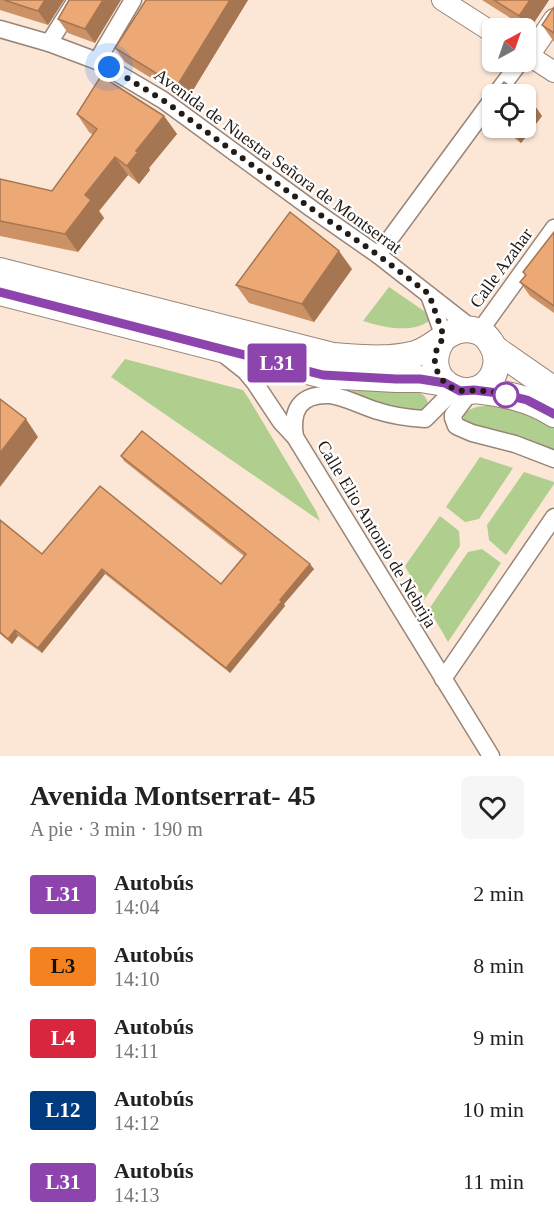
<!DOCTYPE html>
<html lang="es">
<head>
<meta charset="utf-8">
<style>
	body { margin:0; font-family:Georgia,serif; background:#f6f6f6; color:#222; height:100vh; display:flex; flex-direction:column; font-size:22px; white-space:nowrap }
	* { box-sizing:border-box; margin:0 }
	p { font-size:20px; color:#767676 }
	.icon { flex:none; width:33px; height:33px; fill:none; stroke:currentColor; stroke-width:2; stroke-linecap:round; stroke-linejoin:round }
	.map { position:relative; height:756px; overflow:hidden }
	.side { display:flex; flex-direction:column; background:#fff; flex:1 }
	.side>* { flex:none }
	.badge { padding:0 12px; border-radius:4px; font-size:21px; line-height:39px }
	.needle { width:39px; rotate:40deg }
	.controls { position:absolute; left:482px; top:18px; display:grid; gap:12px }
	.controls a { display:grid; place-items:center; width:54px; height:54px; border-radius:9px; background:#fff; box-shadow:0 2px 4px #0004; font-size:30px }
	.you { position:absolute; width:30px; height:30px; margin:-15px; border:4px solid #fff; border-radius:50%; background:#1a73e8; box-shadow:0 0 0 9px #1a73e833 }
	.map>.badge { position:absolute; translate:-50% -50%; box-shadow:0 0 0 3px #fff }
	.round { display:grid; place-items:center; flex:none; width:63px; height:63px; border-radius:9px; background:#f6f6f6 }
	.overview { display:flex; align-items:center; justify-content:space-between; height:102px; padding:0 30px }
	h1 { font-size:28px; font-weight:700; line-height:45px }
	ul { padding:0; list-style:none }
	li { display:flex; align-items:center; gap:18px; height:72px; padding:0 30px }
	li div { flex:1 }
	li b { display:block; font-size:22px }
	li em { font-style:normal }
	li .badge { min-width:66px; font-weight:700; text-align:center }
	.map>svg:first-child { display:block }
	.green { fill:#b0ce8e }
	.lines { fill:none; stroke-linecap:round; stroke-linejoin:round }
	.minor-casing { stroke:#988577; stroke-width:19 }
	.tertiary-casing { stroke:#988577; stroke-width:22 }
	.primary-casing { stroke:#988577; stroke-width:28 }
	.minor { stroke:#fff; stroke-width:16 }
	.tertiary { stroke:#fff; stroke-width:20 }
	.primary { stroke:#fff; stroke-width:26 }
	.wall { fill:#cc9165 }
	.shaded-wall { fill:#a67652 }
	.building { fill:#eda975; stroke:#a67652; stroke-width:1.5 }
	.line-casing { stroke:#fff; stroke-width:14 }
	.line { stroke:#8e44ad; stroke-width:9 }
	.walk { stroke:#231b16; stroke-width:6; stroke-dasharray:0 10.8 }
	.stop-dot { fill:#fff; stroke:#8e44ad; stroke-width:3 }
	.labels { text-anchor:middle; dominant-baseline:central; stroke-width:4.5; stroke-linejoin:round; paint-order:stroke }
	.street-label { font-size:18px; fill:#231b16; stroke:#fff }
</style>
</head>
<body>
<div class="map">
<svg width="554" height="756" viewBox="0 0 554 756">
	<rect width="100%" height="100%" fill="#fce7d7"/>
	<g class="green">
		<path d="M389 287 424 311 428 316 429 321C411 334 382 327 363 321Z"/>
		<polygon points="125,359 243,390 249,399 316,511 320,521 111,377"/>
		<path d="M395 389C407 390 426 389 428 404L421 411 416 412 350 395 349 391H372Z"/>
		<path d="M503 406 530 412 554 428V451L463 422C464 403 488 406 503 406Z"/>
		<polygon points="480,457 513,468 479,519 465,522 446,507"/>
		<polygon points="524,472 554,482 554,484 506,555 489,540 487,525"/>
		<polygon points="440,516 459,531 460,546 424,600 405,566"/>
		<polygon points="482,549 501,563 448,642 429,609 468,552"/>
	</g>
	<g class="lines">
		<defs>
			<g id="minor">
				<polyline points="0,29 49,43 97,61 163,100 312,209 378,255 474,330"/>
				<polyline points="49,43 76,0"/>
				<polyline points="97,61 133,0"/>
				<polyline points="496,94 520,62"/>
				<polyline points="378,255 492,100"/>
				<polyline points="429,295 444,337"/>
				<polyline points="479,332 554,228"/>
				<polyline points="221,352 245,371 255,383 281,422 295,437 491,756"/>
				<polyline points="471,391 453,415 453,418 456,426 472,433 515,444 554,459"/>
				<path d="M295 437C291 411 299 394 329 395 343 396 364 407 378 411 393 416 409 418 425 419L452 392 453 388"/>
				<polyline points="443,679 554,517"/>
			</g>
			<g id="tertiary">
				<polyline points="442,0 492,32"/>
				<polyline points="525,53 554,72"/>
				<polyline points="529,56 554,19"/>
			</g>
			<g id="primary">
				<path d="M0 271 333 356C362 358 387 361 415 354 437 348 452 322 477 331 483 333 488 338 491 343 497 352 498 363 494 373 477 411 415 384 442 340"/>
				<polyline points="0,292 323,375 396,379 420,379 445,383"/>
				<polyline points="495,349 554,390"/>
				<path d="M474 390C502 393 530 398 554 414"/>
			</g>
		</defs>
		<use href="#minor" class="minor-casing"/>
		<use href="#tertiary" class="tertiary-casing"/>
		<use href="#primary" class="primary-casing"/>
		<use href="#minor" class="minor"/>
		<use href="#tertiary" class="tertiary"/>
		<use href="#primary" class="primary"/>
	</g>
	<g class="wall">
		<polygon points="0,0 64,0 48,25 0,10"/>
		<polygon points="69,0 95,43 68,33 58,19"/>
		<polygon points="146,0 248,0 187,100 125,62 115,48"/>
		<polygon points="482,0 549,0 529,30"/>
		<polygon points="554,7 554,42 542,25"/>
		<polygon points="492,98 492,121 484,110"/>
		<polygon points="535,106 542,116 521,143 501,128 525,128"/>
		<polygon points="77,114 164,116 177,134 149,168 150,170 139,184 128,175 99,211 104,218 78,252 0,236 0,179 52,191 93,135 89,132"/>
		<polygon points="554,232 554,313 530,296 520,282 525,275 523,272"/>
		<polygon points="352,269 314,322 249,303 236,285"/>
		<polygon points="121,456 314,569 284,604 285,606 230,673 105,574 42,653 18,636 12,644 0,634 0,520 42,554 221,584 244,556 124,461"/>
	</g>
	<g class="shaded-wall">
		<polygon points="45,0 64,0 48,25 38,11"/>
		<polygon points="103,0 121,0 95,43 85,29"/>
		<polygon points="230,0 248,0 187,100 177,86"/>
		<polygon points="530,0 549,0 529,30 519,16"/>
		<polygon points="535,106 542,116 521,143 514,133 518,128 525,128 525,119"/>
		<polygon points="164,116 177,134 149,168 150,170 139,184 127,166 136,151"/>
		<polygon points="115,157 128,175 99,211 104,218 78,252 65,234 85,195"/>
		<polygon points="339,251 352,269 314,322 302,304"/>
		<polygon points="26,419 38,437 0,487 0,453"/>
		<polygon points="310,564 314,569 284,604 285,606 230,673 226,668 280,600"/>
		<polygon points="102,569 105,574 42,653 38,648"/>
		<polygon points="15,630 18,636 12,644 8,639"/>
	</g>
	<g class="building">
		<polygon points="4,0 45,0 38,11"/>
		<polygon points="69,0 103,0 85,29 58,19"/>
		<polygon points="146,0 230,0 177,86 115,48"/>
		<polygon points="494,0 530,0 519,16"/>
		<polygon points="554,7 554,33 542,25"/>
		<polygon points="101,76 164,116 136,151 138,152 127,166 115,157 85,195 91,200 65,234 0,221 0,179 52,191 97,129 77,114"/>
		<polygon points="504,82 520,94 495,94"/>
		<polygon points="492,98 492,116 484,110"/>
		<polygon points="525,99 535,106 525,119"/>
		<polygon points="507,128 518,128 514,133"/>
		<polygon points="290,212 339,251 302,304 236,285"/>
		<polygon points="554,232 554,306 520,282 526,275 523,272"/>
		<polygon points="0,399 26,419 0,453"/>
		<polygon points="142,431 310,564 280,600 282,601 226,668 102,569 38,648 15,630 8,639 0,632 0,520 42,554 100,486 221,584 246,554 121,456"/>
	</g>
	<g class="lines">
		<defs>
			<polyline id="line" points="0,292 323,375 396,379 420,379 445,383 460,391 474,390 498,393 527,400 554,414"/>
		</defs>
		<use href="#line" class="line-casing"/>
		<use href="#line" class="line"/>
		<path class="walk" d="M109 67 163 100 312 209 378 255 429 294 444 337C438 345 434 353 435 363 437 378 449 390 464 391 468 391 473 390 478 391 487 391 497 392 506 395"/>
	</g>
	<circle class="stop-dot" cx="506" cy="395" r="12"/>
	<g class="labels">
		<g class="street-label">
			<text transform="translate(278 161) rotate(36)">Avenida de Nuestra Señora de Montserrat</text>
			<text transform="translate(501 268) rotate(-54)">Calle Azahar</text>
			<text transform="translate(377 534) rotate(59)">Calle Elio Antonio de Nebrija</text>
		</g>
	</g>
</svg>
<div class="controls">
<a><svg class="needle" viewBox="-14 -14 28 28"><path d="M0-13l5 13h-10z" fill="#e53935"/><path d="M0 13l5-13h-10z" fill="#767676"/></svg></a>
<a><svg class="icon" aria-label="locate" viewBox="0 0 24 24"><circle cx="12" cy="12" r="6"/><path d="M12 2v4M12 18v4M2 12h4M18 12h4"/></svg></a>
</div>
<div class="you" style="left:109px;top:67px"></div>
<b class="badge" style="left:277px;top:363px;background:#8e44ad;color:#fff">L31</b>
</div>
<section class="side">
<div class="overview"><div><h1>Avenida Montserrat- 45</h1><p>A pie · 3 min · 190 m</p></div><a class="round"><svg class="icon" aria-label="heart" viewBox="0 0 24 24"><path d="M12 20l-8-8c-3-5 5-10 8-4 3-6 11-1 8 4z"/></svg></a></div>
<ul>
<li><span class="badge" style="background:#8e44ad;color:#fff">L31</span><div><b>Autobús</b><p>14:04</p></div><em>2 min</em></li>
<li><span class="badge" style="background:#f58220;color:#111">L3</span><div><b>Autobús</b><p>14:10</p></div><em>8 min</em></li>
<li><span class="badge" style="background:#d7263d;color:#fff">L4</span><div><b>Autobús</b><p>14:11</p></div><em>9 min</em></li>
<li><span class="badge" style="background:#003b80;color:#fff">L12</span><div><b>Autobús</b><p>14:12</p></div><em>10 min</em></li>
<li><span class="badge" style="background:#8e44ad;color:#fff">L31</span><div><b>Autobús</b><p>14:13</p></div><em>11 min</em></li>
</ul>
</section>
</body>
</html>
